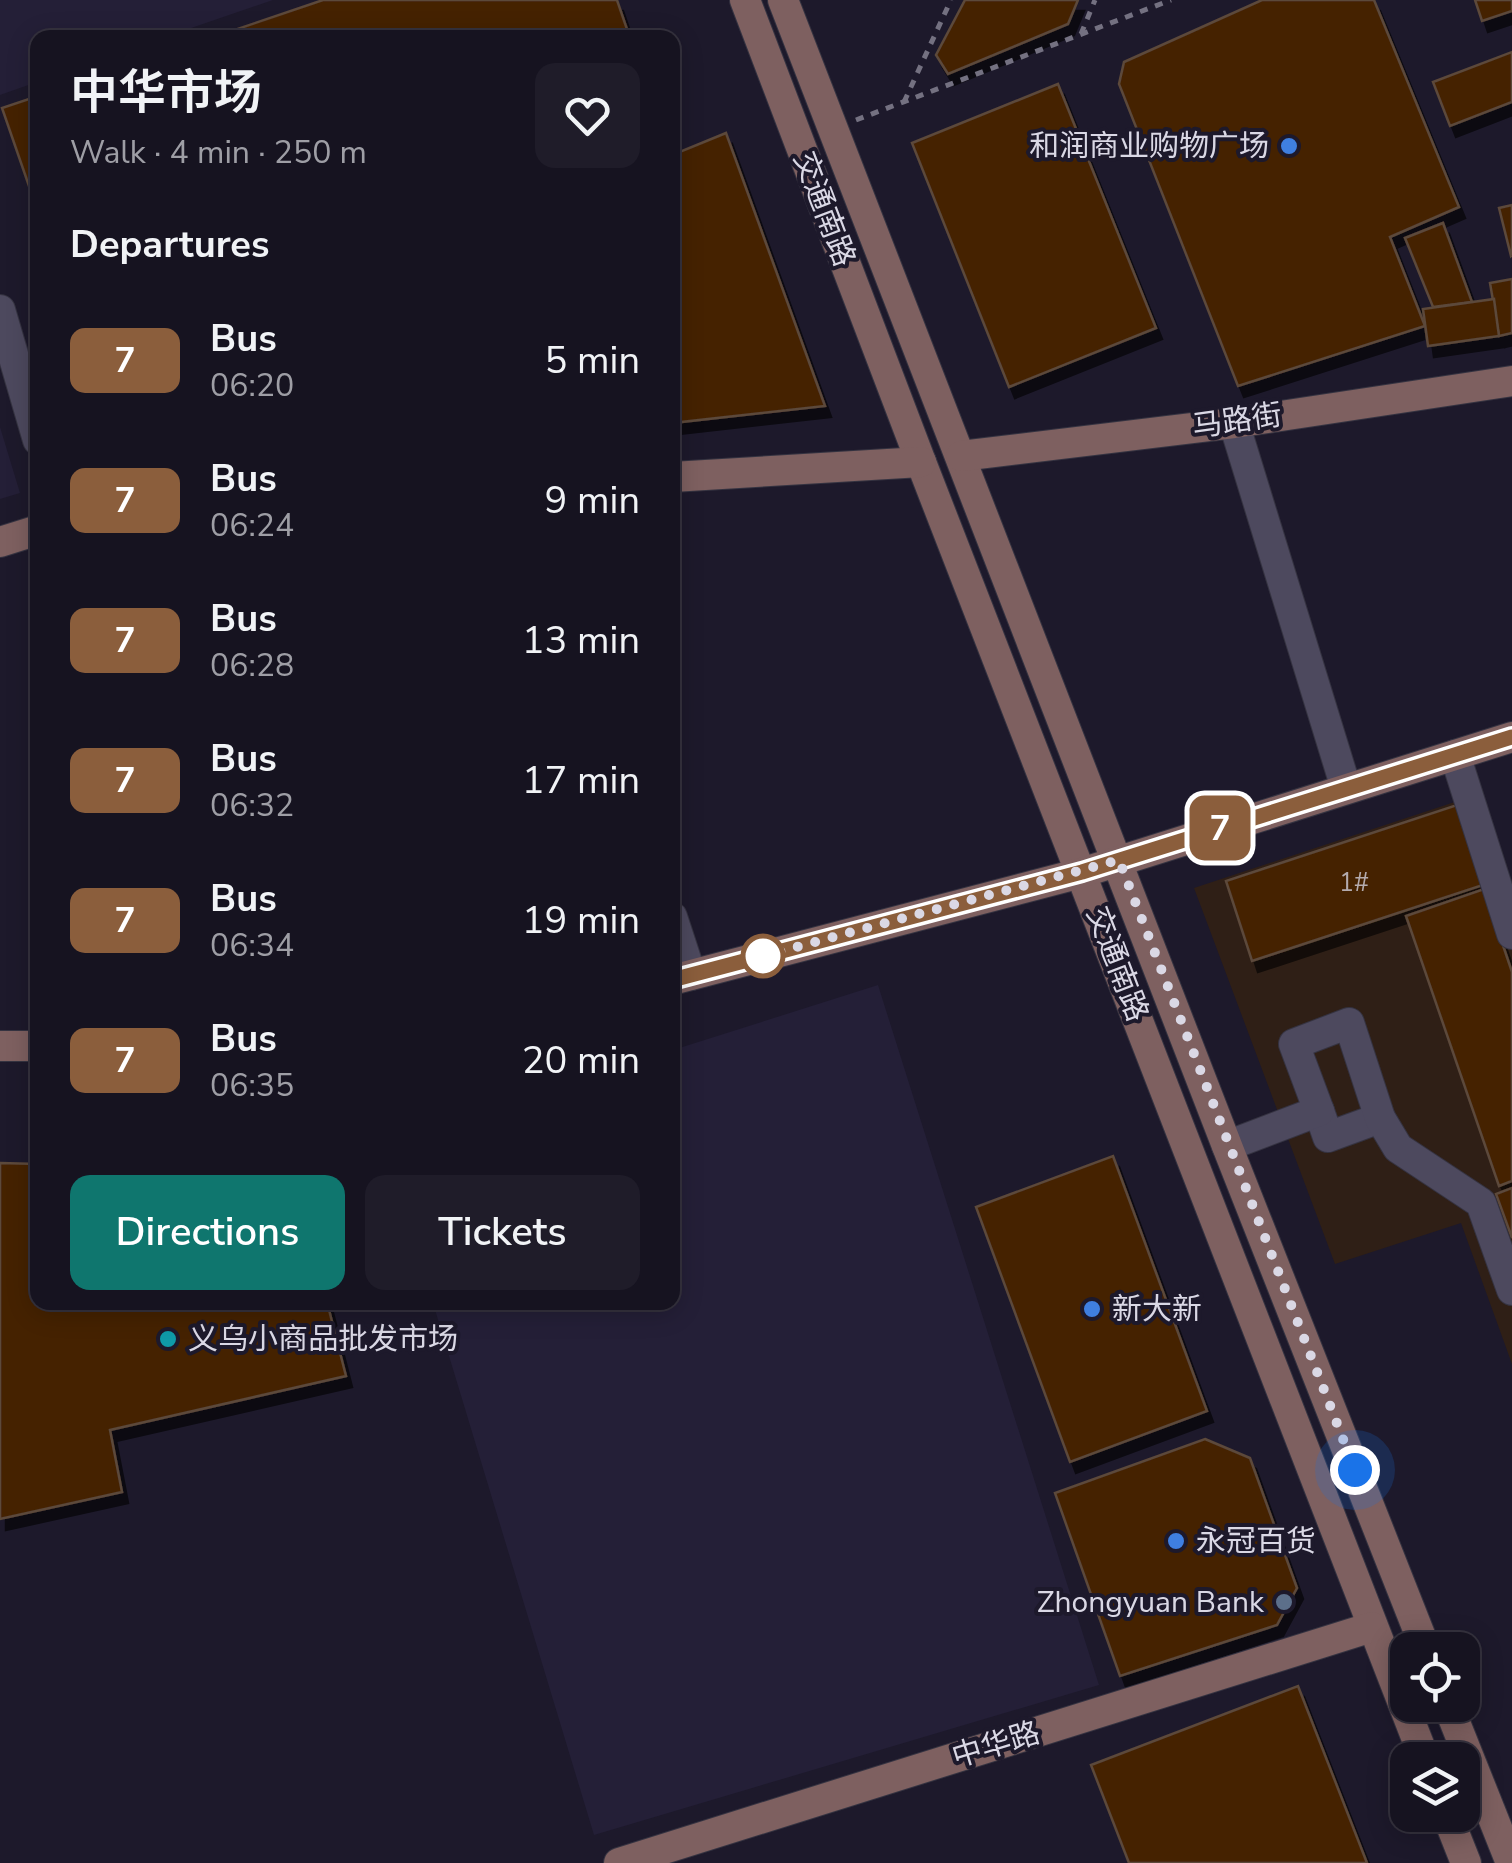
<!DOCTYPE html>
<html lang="en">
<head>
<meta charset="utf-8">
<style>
	body { margin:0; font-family:"Nunito Sans","Noto Sans SC",sans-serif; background:#1f1c29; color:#f1f3f6; height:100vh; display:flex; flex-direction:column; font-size:38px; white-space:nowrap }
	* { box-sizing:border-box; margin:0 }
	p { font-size:32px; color:#9e9ea5 }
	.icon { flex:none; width:55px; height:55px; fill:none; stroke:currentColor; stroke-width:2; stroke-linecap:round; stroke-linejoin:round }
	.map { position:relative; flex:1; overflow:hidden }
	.sheet { position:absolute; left:30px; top:30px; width:650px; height:1280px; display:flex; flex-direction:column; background:#161320; border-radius:20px; box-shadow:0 5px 25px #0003,0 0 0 2px #35323e }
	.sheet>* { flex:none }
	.badge { padding:0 20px; border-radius:15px; font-size:35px; line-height:65px }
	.fabs { position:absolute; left:1390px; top:1632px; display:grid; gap:20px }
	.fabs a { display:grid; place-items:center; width:90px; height:90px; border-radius:20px; background:#161320; box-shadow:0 5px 25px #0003,0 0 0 2px #35323e; font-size:50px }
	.you { position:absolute; width:50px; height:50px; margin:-25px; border:8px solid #fff; border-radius:50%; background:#1a73e8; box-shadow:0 0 0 15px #1a73e833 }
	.map>.badge { position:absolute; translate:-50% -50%; box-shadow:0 0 0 5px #fff }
	h2 { padding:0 40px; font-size:38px; line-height:90px }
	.round { display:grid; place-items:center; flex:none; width:105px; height:105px; border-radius:20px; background:#1f1c29 }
	.headline { display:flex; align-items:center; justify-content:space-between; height:170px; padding:0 40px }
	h1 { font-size:48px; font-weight:600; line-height:75px }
	.action { display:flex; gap:20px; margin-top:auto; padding:20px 40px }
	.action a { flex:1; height:115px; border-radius:20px; background:#0f766e; color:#fff; font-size:40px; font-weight:600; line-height:115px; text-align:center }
	.action a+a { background:#1f1c29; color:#f1f3f6 }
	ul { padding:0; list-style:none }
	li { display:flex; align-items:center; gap:30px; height:140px; padding:0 40px }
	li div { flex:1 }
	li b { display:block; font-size:38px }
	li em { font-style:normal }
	li .badge { min-width:110px; font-weight:700; text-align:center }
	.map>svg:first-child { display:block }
	.built { fill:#241f37 }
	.medical { fill:#2f1f16 }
	.building { fill:#442306; stroke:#5c483a; stroke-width:2.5; filter:url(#shadow) }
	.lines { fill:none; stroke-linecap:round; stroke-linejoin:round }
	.street-casing { stroke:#353341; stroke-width:32 }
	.secondary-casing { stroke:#353341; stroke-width:32 }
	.path { stroke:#747181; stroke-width:5; stroke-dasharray:8 8; stroke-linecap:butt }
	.street { stroke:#4d495e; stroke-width:30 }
	.secondary { stroke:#7e6060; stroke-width:30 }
	.line-casing { stroke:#fff; stroke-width:22 }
	.line { stroke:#8b5e3c; stroke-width:15 }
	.walk { stroke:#dad8e5; stroke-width:10; stroke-dasharray:0 18 }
	.shop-dot { fill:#3f7fe0; stroke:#1d192b; stroke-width:4 }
	.stop-dot { fill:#fff; stroke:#8b5e3c; stroke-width:5 }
	.culture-dot { fill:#0f9aa8; stroke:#1d192b; stroke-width:4 }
	.service-dot { fill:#5c6f8a; stroke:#1d192b; stroke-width:4 }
	.labels { text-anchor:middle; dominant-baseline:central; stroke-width:8; stroke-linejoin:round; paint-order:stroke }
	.number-label { font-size:25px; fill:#b4abad }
	.poi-label { font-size:30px; fill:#dad8e5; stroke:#1d192b; text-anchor:start }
	.street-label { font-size:30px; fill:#dad8e5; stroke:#1d192b }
</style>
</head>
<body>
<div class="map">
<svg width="1512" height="1863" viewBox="0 0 1512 1863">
	<defs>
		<filter id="shadow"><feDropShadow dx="6" dy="11" stdDeviation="0" flood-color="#0009"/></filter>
	</defs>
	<rect width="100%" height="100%" fill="#1d192b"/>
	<g class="built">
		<polygon points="0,0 273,0 165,37 38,38 37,82 0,95"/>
		<polygon points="0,427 20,493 0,499"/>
		<polygon points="878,985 1099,1685 594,1835 433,1303 672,1302 673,1050"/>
	</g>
	<polygon class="medical" points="1479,794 1512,897 1512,1364 1461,1223 1335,1264 1194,888"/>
	<g class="building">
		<polygon points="323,0 617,0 630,38 211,38"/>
		<polygon points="965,0 1078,0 1068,24 948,74 936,55"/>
		<polygon points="1262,0 1374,0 1459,207 1390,237 1425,326 1238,386 1119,84 1124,62"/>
		<polygon points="1475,0 1512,0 1512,11 1482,21"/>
		<polygon points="1512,52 1512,102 1450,126 1433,82"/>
		<polygon points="1058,84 1156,328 1009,387 912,143"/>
		<polygon points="38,96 38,212 2,108"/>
		<polygon points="726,133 825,406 672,423 672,155"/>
		<polygon points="1512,205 1512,255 1511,256 1499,208"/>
		<polygon points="1443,223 1472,302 1433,307 1405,238"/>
		<polygon points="1512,279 1512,333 1499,336 1490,283"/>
		<polygon points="1494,299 1499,336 1428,346 1423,309"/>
		<polygon points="1457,805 1483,885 1252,961 1226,881"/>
		<polygon points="1484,889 1512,972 1512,1181 1499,1186 1406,916"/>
		<polygon points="1113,1156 1207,1411 1070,1462 976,1207"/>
		<polygon points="0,1163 38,1164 38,1302 327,1302 346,1376 110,1430 122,1492 0,1519"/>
		<polygon points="1512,1188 1512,1238 1496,1194"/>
		<polygon points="1205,1439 1250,1458 1297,1588 1277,1625 1120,1676 1055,1493"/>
		<polygon points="1298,1686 1367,1863 1129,1863 1091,1765"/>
	</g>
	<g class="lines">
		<defs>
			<g id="street">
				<polyline points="0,310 38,440"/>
				<polyline points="1234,423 1346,788"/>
				<polyline points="1455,755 1512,934"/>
				<polyline points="672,917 691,975"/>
				<polyline points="1319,1111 1328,1137 1380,1118"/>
				<polyline points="1227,1146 1319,1111 1294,1044 1349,1023 1380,1118 1398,1148 1481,1203 1512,1290"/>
			</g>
			<g id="secondary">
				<polyline points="745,0 921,462 1425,1760"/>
				<polyline points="783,0 1227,1146 1426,1650"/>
				<polyline points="961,456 1234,423 1512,381"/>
				<polyline points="672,477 921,462"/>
				<polyline points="0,542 38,530"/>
				<polyline points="672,980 1081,873 1512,737"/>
				<polyline points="0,1046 38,1046"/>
				<polyline points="1448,1705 1511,1863"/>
				<polyline points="1447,1815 1466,1863"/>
				<polyline points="619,1863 1372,1627"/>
			</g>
		</defs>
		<use href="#street" class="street-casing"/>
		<use href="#secondary" class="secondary-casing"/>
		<g class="path">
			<polyline points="1081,34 1095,0"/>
			<polyline points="904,102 951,0"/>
			<polyline points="856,120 1171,0"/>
		</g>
		<use href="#street" class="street"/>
		<use href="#secondary" class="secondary"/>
	</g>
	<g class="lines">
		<defs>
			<polyline id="line" points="672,980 1082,872 1512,737"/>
		</defs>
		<use href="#line" class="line-casing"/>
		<use href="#line" class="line"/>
		<polyline class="walk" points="763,956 1119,860 1355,1470"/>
	</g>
	<g class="shop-dot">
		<circle cx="1289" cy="146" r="10"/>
		<circle cx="1092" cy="1309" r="10"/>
		<circle cx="1176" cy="1541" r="10"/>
	</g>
	<circle class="stop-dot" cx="763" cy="956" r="20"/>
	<circle class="culture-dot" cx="168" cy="1339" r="10"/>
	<circle class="service-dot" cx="1284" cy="1602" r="10"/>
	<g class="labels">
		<g class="number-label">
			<text x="1354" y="883">1#</text>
		</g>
		<g class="poi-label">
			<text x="1269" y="146" text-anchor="end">和润商业购物广场</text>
			<text x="1112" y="1309">新大新</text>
			<text x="188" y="1339">义乌小商品批发市场</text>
			<text x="1196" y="1541">永冠百货</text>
			<text x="1264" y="1602" text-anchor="end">Zhongyuan Bank</text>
		</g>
		<g class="street-label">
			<text transform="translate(824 209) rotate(69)">交通南路</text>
			<text transform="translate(1237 421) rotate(-8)">马路街</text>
			<text transform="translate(1117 964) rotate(69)">交通南路</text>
			<text transform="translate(996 1745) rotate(-17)">中华路</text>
		</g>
	</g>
</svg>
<div class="fabs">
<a><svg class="icon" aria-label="locate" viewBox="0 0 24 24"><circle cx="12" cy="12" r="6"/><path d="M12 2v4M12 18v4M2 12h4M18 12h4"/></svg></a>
<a><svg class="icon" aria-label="layers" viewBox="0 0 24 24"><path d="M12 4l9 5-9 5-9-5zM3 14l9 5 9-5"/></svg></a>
</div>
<div class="you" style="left:1355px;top:1470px"></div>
<b class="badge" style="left:1220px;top:828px;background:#8b5e3c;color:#fff">7</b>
<section class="sheet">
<div class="headline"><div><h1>中华市场</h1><p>Walk · 4 min · 250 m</p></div><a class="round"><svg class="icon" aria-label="heart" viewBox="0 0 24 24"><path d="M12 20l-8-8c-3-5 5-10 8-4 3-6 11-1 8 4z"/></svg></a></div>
<h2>Departures</h2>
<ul>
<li><span class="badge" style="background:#8b5e3c;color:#fff">7</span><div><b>Bus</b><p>06:20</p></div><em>5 min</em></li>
<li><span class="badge" style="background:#8b5e3c;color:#fff">7</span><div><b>Bus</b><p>06:24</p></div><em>9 min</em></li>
<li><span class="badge" style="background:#8b5e3c;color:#fff">7</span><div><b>Bus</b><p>06:28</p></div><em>13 min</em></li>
<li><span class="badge" style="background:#8b5e3c;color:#fff">7</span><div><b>Bus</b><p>06:32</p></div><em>17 min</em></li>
<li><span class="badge" style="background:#8b5e3c;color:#fff">7</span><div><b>Bus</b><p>06:34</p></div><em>19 min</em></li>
<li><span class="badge" style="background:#8b5e3c;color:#fff">7</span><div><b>Bus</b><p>06:35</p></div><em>20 min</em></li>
</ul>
<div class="action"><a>Directions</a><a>Tickets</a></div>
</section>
</div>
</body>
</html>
